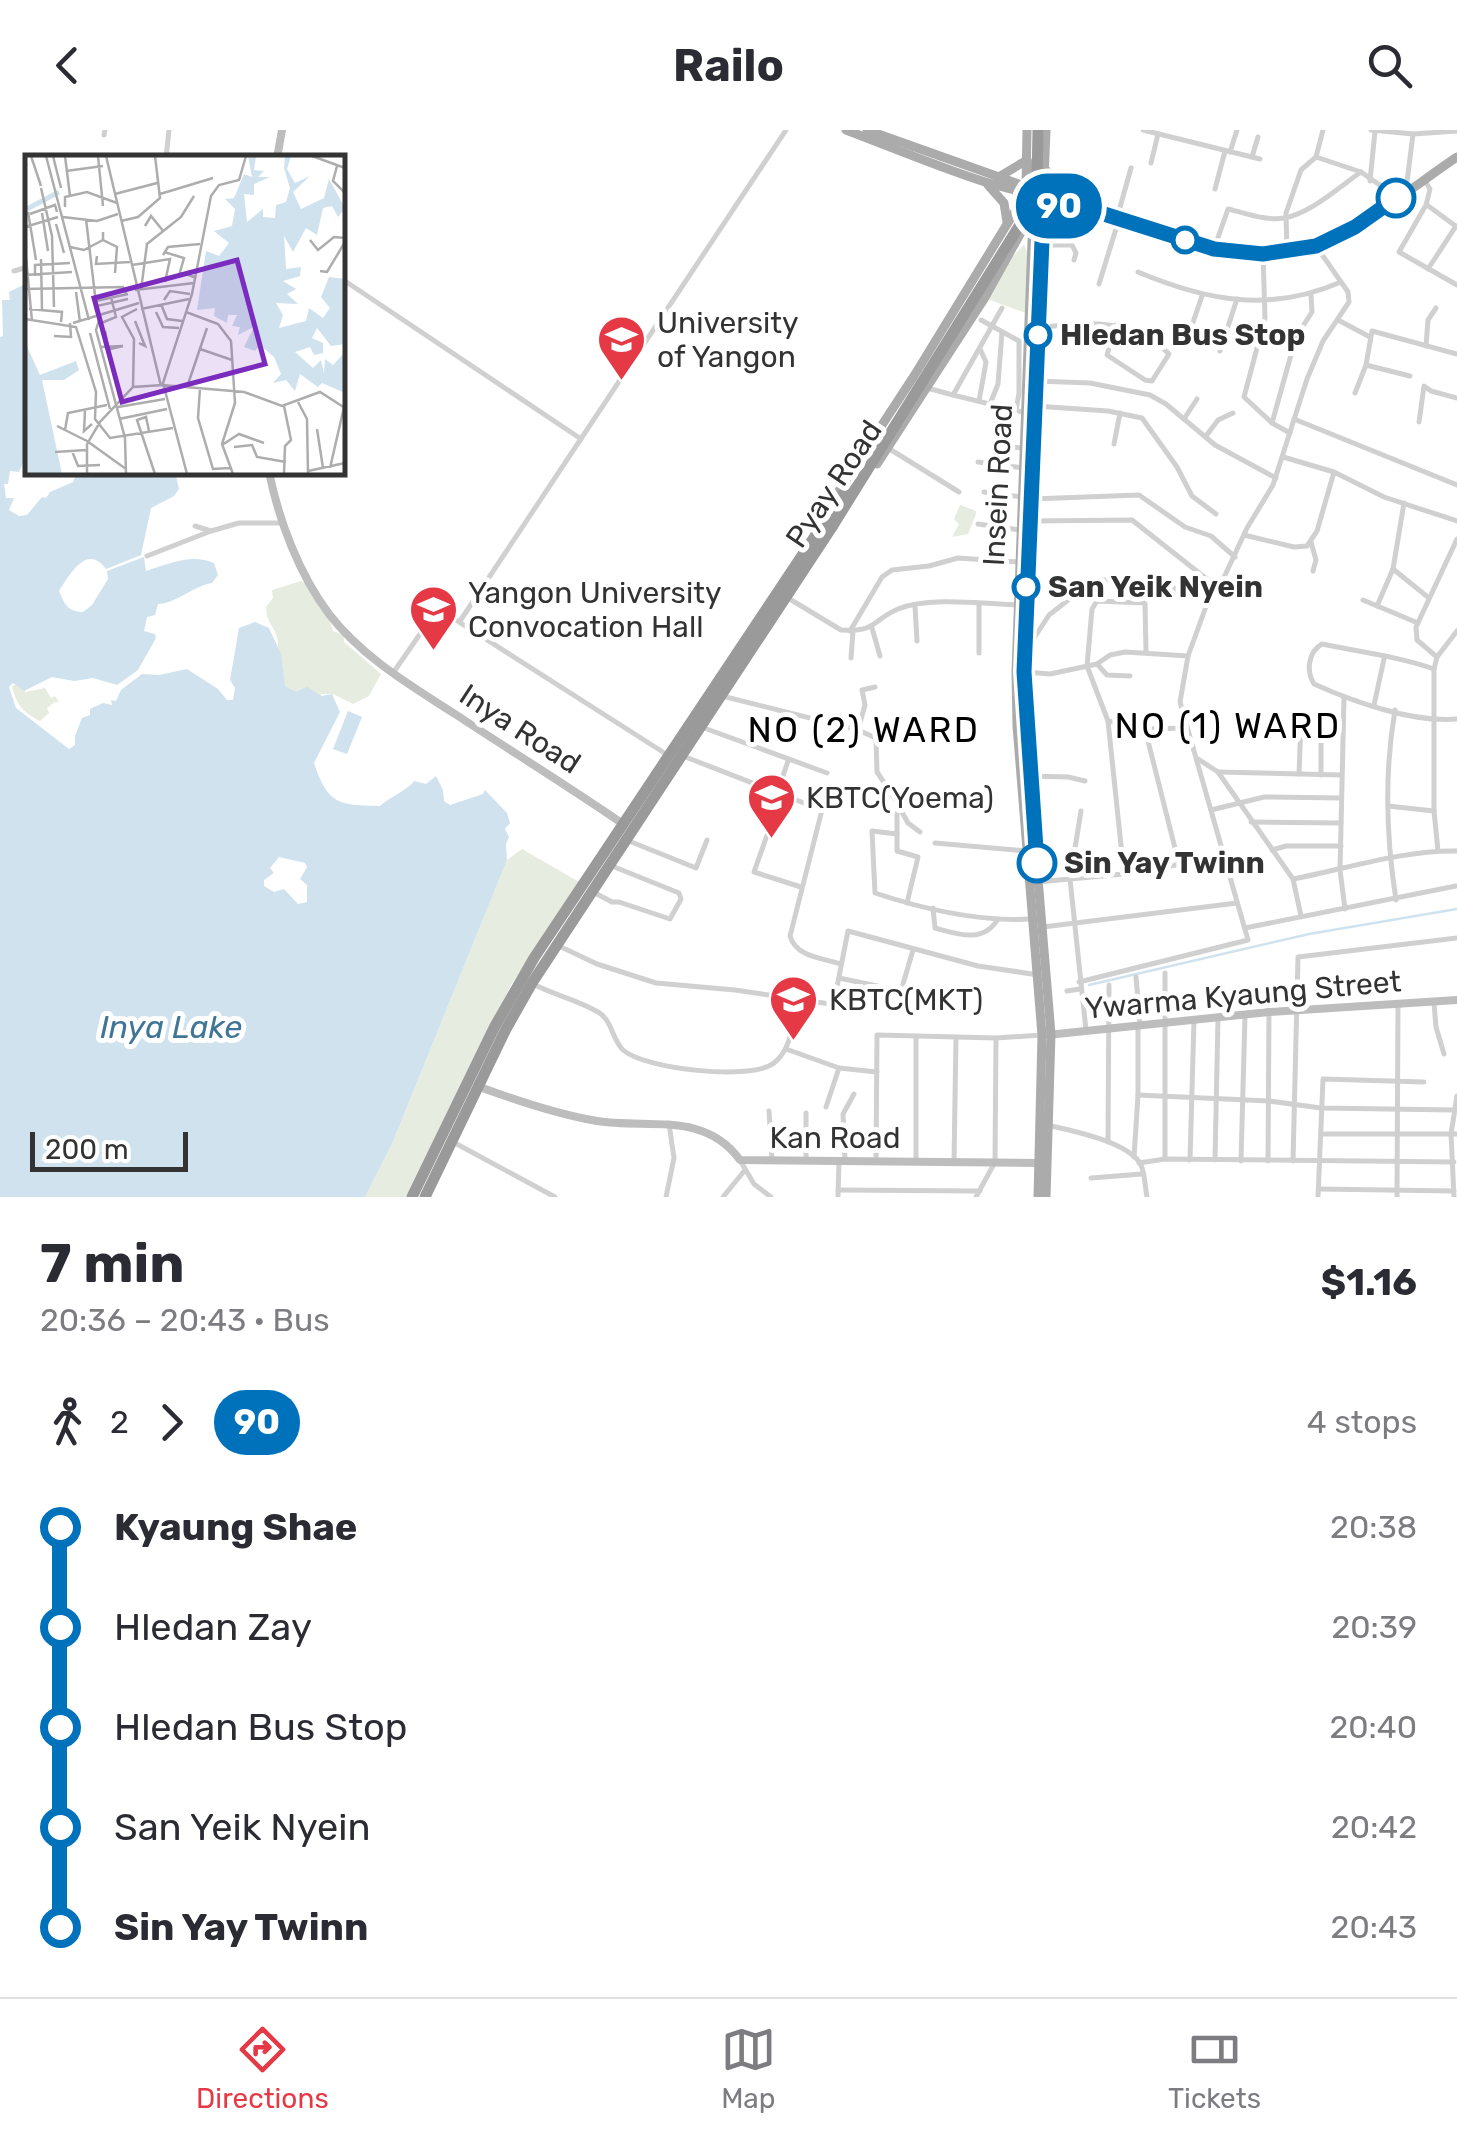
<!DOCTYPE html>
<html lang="en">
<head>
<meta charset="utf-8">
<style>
	body { margin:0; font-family:Rubik,sans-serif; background:#f2f2f3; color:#2b2b33; height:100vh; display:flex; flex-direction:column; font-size:38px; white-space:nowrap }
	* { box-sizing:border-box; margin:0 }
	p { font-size:32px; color:#7c7c81 }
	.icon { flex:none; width:55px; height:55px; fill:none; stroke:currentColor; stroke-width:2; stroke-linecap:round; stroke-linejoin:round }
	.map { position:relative; height:1067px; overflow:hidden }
	.sheet { display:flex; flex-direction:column; background:#fff; flex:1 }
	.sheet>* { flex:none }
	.badge { padding:0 20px; border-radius:32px; font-size:35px; line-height:65px }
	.scale { position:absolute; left:30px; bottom:25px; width:158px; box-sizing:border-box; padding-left:10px; border:5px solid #333; border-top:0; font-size:28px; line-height:35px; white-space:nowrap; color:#333; -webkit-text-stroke:8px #fff; paint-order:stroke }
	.map>.badge { position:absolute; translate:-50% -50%; box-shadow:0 0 0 5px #fff }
	.legs { display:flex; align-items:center; gap:15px; height:110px; padding:0 40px; font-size:32px }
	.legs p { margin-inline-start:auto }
	.overview { display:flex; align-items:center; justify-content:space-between; height:170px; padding:0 40px }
	h1 { font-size:55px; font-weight:700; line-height:75px }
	ul { padding:0 40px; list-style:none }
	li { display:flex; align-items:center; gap:35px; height:100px; font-size:38px }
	li i { display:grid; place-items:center; width:15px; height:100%; margin:0 12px; background:currentColor }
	li i::after { content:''; width:25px; height:25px; margin:-12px; border:8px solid; border-radius:50%; background:#fff }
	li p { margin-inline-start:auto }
	li:first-child i { background:linear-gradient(#0000 50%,currentColor 0) }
	li:last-child i { background:linear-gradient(currentColor 50%,#0000 0) }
	header { display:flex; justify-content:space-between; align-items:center; height:130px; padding:0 40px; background:#fff; font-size:45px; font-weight:700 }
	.dock { display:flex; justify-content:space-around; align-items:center; height:140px; border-top:2px solid #e1e1e2; background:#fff; font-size:28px; color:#7c7c81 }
	.dock a { display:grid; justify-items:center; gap:5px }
	.dock .current { color:#e63946 }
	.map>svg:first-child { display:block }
	.green { fill:#e6ecdf }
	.water { fill:#cfe2ee; fill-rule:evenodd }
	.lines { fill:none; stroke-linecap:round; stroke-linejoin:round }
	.stream { stroke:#cfe2ee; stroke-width:2.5 }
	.street { stroke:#d0d0d0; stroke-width:5 }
	.secondary { stroke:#bdbdbd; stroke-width:8 }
	.primary { stroke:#ababab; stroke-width:9 }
	.highway { stroke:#9a9a9a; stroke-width:11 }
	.highway-bridge { stroke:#9a9a9a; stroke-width:11 }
	.line-1-casing { stroke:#fff; stroke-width:22 }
	.line-1 { stroke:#0072bc; stroke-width:15 }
	.stop-1-dot { fill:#fff; stroke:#0072bc; stroke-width:5 }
	.labels { text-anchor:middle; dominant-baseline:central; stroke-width:10; stroke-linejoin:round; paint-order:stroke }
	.poi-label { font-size:30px; fill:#333; stroke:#fff; text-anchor:start }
	.stop-label { font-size:30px; font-weight:bold; fill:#333; stroke:#fff; text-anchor:start }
	.street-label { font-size:30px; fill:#333; stroke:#fff }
	.water-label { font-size:32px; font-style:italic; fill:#3f7597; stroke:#fff }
	.quarter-label { font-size:35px; letter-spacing:2.5px; fill:#000; stroke:#fff }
	.inset-river { fill:none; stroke:#cfe2ee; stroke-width:5 }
	.inset-road { fill:none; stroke:#adadad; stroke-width:2.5 }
	.view { fill:#7b2cbf; fill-opacity:0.15; stroke:#7b2cbf; stroke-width:5 }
	.inset-edge { fill:none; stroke:#333; stroke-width:5 }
</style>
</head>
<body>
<header><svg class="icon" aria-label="back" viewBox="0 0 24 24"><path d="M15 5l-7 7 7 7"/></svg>Railo<svg class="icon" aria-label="search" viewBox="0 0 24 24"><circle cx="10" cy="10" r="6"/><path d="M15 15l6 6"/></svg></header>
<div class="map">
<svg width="1457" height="1067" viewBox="0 0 1457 1067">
	<rect width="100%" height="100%" fill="#fff"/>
	<g class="green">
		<polygon points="1024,115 1029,127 1026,183 987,169 1013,126"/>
		<polygon points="960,375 976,381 976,384 968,404 952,407 959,394 954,389"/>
		<path d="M301 451 313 458 320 479 328 484 333 501 344 505V512L381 544 369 566 353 574 333 564H321L319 568 266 583C270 561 282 530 277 507 273 494 267 494 266 477L273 468 272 460Z"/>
		<path d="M16 555 26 562 45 558 51 568 55 566 59 572H55L47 578 49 583 40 591C24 583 16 575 12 556Z"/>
		<polygon points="522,719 581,753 511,855 406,1067 365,1067 392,1014 507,730"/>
	</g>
	<g class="water">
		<path d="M27 153V324L19 342 10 341 8 354H4L6 368H14L9 380 19 386 27 385 42 367 46 368 50 362 73 352 77 343 81 348 87 343H168L176 346 179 359 174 366 151 378 141 425 106 439C87 413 70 444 59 461 65 475 67 481 83 482L92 475 108 449 107 441 144 427 146 441C168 434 192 423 214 433L218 445 212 453C193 456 177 473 158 474L155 485 147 487 144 501 155 504 156 508 138 540 117 555 93 548 74 551 52 547 24 561 13 553 9 557 16 578 69 619 75 615V606L82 588 90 585V579L103 573 112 575 111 570 116 571 121 560 142 544 159 545 187 539 218 559 227 570H233L235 558 230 550 239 498 255 492 269 498 281 524 285 556 296 562 307 557 322 566 332 564 340 582 314 633C328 675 339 675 380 676 390 667 409 659 414 651L426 654 436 646 443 660 444 671 450 675 483 664 485 660 507 683 510 693 505 699 509 707 506 714 507 730 392 1014 365 1067H0V207L3 206 2 170H10L9 162ZM279 727 305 733 307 737 300 749 307 755V772L298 774 284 759 274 762 264 756V750L274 743 270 738Z"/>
		<polygon points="348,581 362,587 347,624 333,619"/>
	</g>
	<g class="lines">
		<polyline class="stream" points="1089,855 1309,804 1457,779"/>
		<g class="street">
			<polyline points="1143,0 1260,29"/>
			<polyline points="1371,0 1413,4 1457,1"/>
			<polyline points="104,5 105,0"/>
			<polyline points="1230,22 1237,0"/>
			<polyline points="1252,27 1258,7"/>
			<polyline points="1316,27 1361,42 1397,67"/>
			<polyline points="166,28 169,0"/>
			<polyline points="1151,33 1158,4"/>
			<polyline points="1370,51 1375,1"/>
			<polyline points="1425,51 1430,59 1426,75 1399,122 1457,155"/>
			<polyline points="1215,59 1225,21"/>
			<polyline points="1406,60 1413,4"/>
			<polyline points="1427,75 1457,97"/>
			<polyline points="1117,88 1131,38"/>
			<polyline points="1041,115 1072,115 1076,123 1074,130"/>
			<path d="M1214 119 1228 79C1246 83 1265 91 1284 88 1311 83 1339 57 1361 42"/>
			<polyline points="1287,123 1286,83 1301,40 1316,27 1323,0"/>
			<polyline points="1263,124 1265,188 1244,267 1272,293 1290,303"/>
			<polyline points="1428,139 1456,96"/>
			<polyline points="14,141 28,137"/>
			<path d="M1138 142C1207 171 1270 183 1341 152"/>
			<polyline points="342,149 581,309"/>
			<polyline points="1099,154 1119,89"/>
			<polyline points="981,190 1019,211 1019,263 1016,280"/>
			<polyline points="1338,190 1370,207"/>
			<path d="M1039 198C1086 192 1133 187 1169 224L1152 251 1145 250 1107 225 1116 195"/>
			<polyline points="1188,207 1202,166"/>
			<polyline points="1426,216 1428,190 1436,178"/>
			<polyline points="1220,221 1237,169"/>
			<polyline points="1366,235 1410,246"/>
			<polyline points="1036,251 1090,253 1150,265 1166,274 1215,315 1276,348"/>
			<polyline points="927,258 953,265 1002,178"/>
			<polyline points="1355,263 1366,235 1372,201 1457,224"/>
			<polyline points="953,265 1026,283"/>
			<polyline points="979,271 986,232 980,219"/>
			<polyline points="990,274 998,254 1002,202"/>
			<polyline points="1035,276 1108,281 1142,288 1177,337 1192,366 1216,384"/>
			<polyline points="1184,289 1197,269"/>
			<polyline points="1294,289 1457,355"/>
			<polyline points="1419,292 1424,256 1431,261 1457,268"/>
			<polyline points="1272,293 1296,207 1312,182 1311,165"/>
			<polyline points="1206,306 1218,290 1233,283"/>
			<polyline points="1114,314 1120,283"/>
			<polyline points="993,316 1024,318"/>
			<polyline points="888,318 959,362"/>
			<polyline points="1283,327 1334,342 1384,367 1457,391"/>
			<polyline points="978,332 1024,338"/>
			<polyline points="984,362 1022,367"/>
			<polyline points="1031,369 1139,365 1185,397 1211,406 1235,427"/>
			<polyline points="1032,391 1132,390 1208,450"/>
			<polyline points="978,394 1020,400"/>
			<polyline points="195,396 211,401 239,393 283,393"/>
			<polyline points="1244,405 1294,417 1307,416 1317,401 1334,342"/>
			<polyline points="1311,412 1316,430 1313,441"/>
			<polyline points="147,426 211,401"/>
			<polyline points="1393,439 1429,468"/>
			<path d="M788 468 841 500C878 502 872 490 898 479 929 466 984 474 1018 475"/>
			<polyline points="1363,470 1418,493"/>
			<polyline points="915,476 917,511"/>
			<polyline points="1377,476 1393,439 1404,373"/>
			<polyline points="460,491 786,0"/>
			<polyline points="872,498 880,526"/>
			<polyline points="850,501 882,447 892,440 929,436 958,428 1019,432"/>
			<polyline points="1027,519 1049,485 1094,450 1161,450 1186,465 1208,471"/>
			<polyline points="979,523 979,474"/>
			<polyline points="1437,527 1457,501"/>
			<polyline points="851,528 853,501"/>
			<polyline points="1097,534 1107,545 1130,546"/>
			<polyline points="1087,536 1108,591 1124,744"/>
			<polyline points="1087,536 1092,479 1097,471 1145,473 1146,522"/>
			<path d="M1434 539C1397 526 1360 522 1322 514 1308 522 1306 541 1314 554 1354 572 1413 593 1457 589"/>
			<polyline points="1026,542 1050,544 1097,534 1110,525 1125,522 1188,526"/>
			<polyline points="393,543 429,491 445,483 666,624"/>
			<polyline points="722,566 858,600 876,608 877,642 897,672 897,721 918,727 907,773"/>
			<polyline points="1344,567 1340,740 1345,779"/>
			<polyline points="1374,575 1384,529"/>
			<path d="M1395 580C1384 644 1386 706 1396 770"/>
			<polyline points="1321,589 1321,645"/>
			<polyline points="1108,591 1145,599 1187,598"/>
			<polyline points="704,598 827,643"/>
			<polyline points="1145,599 1179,734"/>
			<polyline points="858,600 865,575 862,560 875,557"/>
			<path d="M683 626 822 680 790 806C796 827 822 828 841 834"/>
			<polyline points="1198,629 1218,642 1293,749 1301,786"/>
			<polyline points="1219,642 1341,645"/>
			<polyline points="1299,644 1301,591"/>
			<polyline points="1029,646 1068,647 1085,651"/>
			<polyline points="778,661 788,631"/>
			<polyline points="782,663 754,742 801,757"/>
			<polyline points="898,675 908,693 920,702"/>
			<polyline points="1388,676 1434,681"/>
			<polyline points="1211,680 1264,667 1341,668"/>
			<polyline points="1081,681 1070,749 1086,900"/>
			<polyline points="1251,692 1341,693"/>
			<path d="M897 704 872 701 875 763C923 779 980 792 1031 789"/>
			<polyline points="629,711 696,738 707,710"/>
			<polyline points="935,713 1027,721"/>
			<polyline points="1272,720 1286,716 1341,716"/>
			<polyline points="1438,721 1434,681 1434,539 1437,527 1417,510 1416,497 1457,409"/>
			<path d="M1293 749C1346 739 1402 720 1457 721"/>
			<polyline points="1037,752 1124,744 1222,727"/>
			<polyline points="593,762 612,772 619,772 670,789 681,769 679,763 612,736"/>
			<path d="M933 778 935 798C958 804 983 814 998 789"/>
			<polyline points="1043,797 1237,773"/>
			<polyline points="1245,798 1456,756"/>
			<polyline points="559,816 597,834 656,853 735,860 830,874 834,872 848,801 978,836 1039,845"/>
			<polyline points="1136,847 1140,895"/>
			<polyline points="839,848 901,861 913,820"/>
			<polyline points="1079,852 1248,810 1180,572 1188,526 1208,471 1219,458 1247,398 1273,355 1307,249 1323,211 1349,172 1348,162 1316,116"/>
			<path d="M533 854C554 865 578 870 598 882 612 890 612 909 623 920 644 939 751 951 774 933 792 919 793 891 798 869"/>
			<polyline points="1067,861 1080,859"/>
			<polyline points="1434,873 1436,897 1444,924"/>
			<polyline points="786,919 839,938 877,942"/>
			<polyline points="1138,965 1269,971 1321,978 1455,980"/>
			<polyline points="826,977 839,938"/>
			<polyline points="769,981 772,1030"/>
			<polyline points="806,983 806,1030"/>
			<path d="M1047 995C1070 1000 1130 1012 1141 1035 1145 1044 1145 1057 1147 1067"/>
			<polyline points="1321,1004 1457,1004"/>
			<polyline points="453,1012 555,1067"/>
			<polyline points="1108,1012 1109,855"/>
			<polyline points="1134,1027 1138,965 1138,895"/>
			<polyline points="1165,1029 1165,843"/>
			<polyline points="1190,1030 1194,890"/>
			<polyline points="1215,1030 1218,888"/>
			<polyline points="845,1031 843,984 854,964"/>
			<polyline points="876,1031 877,905 996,908 1042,905"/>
			<polyline points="916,1031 916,906"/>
			<polyline points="1241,1031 1245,885"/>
			<polyline points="1268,1031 1269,882"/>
			<polyline points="1293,1031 1298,827 1457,808"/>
			<polyline points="741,1032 754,1054 771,1067"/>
			<polyline points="954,1032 956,907"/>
			<polyline points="1139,1033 1165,1029 1454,1032"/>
			<polyline points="1091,1048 1142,1044"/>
			<polyline points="1320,1059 1454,1061"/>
			<polyline points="838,1060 980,1061"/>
			<polyline points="666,1067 674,1028 669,994"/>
			<polyline points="723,1067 745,1040"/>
			<polyline points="838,1067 839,1031"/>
			<polyline points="976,1067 995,1032 996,908"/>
			<polyline points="1318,1067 1323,949 1424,952"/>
			<polyline points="1397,1067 1398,875"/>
			<polyline points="1454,1067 1451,1004 1457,966"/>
		</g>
		<g class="secondary">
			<polyline points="277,28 282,0"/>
			<path d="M269 342C279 391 299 444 329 484 362 527 410 555 455 584 511 621 568 656 623 694"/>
			<polyline points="1047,905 1269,882 1457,870"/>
			<path d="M477 956C515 970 556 984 597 991 648 999 705 981 740 1030L1040 1033"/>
		</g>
		<g class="primary">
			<path d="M846 0C891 17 936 36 982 51 1016 62 1052 67 1086 78 1156 100 1240 144 1315 117 1367 98 1411 57 1457 27"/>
			<polyline points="867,0 1027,57"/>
			<polyline points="1046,0 1024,542 1027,617 1051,904 1046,1067"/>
			<polyline points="1027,30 1037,65 1032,111 1016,542 1017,596 1042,905 1038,1067"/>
			<polyline points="1047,41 1054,56 1071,71"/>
			<polyline points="997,48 1027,30"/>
			<polyline points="988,55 1004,73 1007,92"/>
			<polyline points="877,334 984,169 1024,97"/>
			<polyline points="829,376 914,246 1020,73 1026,57 1027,0"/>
		</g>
		<g class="highway">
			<polyline points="412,1067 495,896 534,828 825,391"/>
			<polyline points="425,1067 506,899 532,853 832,397"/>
		</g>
		<g class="highway-bridge">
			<polyline points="825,391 847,358"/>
			<polyline points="832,397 1021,93 1037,51 1038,0"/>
		</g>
	</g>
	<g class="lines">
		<defs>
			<polyline id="line-1" points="1037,733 1024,542 1043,87 1058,76 1082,77 1214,119 1263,124 1316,116 1355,97 1396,68"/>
		</defs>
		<use href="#line-1" class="line-1-casing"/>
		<use href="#line-1" class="line-1"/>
	</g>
	<defs>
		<symbol id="university-pin" viewBox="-11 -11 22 30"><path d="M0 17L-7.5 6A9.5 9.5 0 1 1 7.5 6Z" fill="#e63946" stroke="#fff"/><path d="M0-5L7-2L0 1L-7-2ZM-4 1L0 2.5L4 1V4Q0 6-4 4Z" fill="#fff"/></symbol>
	</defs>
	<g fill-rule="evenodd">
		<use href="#university-pin" x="594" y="182" width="55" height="75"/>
		<use href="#university-pin" x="406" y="452" width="55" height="75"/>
		<use href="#university-pin" x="744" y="640" width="55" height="75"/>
		<use href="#university-pin" x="766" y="842" width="55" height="75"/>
	</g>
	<g class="stop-1-dot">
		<circle cx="1396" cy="68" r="18"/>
		<circle cx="1185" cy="110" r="12"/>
		<circle cx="1038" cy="205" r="12"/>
		<circle cx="1026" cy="457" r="12"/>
		<circle cx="1037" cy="733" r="18"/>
	</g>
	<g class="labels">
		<g class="poi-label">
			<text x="657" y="193">University<tspan x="657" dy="34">of Yangon</tspan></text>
			<text x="468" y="463">Yangon University<tspan x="468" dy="34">Convocation Hall</tspan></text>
			<text x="806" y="668">KBTC(Yoema)</text>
			<text x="829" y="870">KBTC(MKT)</text>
		</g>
		<g class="stop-label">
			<text x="1060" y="205">Hledan Bus Stop</text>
			<text x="1048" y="457">San Yeik Nyein</text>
			<text x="1064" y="733">Sin Yay Twinn</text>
		</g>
		<g class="street-label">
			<text transform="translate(834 354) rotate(-56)">Pyay Road</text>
			<text transform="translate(998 355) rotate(-87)">Insein Road</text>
			<text transform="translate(520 599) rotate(33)">Inya Road</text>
			<text transform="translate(1243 865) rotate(-5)">Ywarma Kyaung Street</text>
			<text x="835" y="1008">Kan Road</text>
		</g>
		<g class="water-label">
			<text x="171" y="897">Inya Lake</text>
		</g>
		<g class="quarter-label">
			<text x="1228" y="596">NO (1) WARD</text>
			<text x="864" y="600">NO (2) WARD</text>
		</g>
	</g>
	<g transform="translate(25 25)">
		<rect width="320" height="320" fill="#fff"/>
		<path d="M223 1H231L229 15 239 16 233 22H245L229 29V40L219 39 222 67 238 54V62L250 63 251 50 261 47 265 33 259 13 260 1H266L262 14 270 28 285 21 268 37 276 54 299 43 304 24 320 53 313 62 307 51 298 53 292 80 281 73 268 97 259 81 261 114 276 112 275 121 258 126 271 134 262 139 273 149 251 148 258 160 254 173 281 166 284 153 298 163 305 153 296 142 304 122 320 124V189L306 191 292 173 287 183 298 188V198L289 200 285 192 270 197 288 213 296 205 299 218 300 204 308 210 320 197V238L297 228 293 232 275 219 267 246 270 236 261 225 248 228 256 219 249 202 235 190 230 196 219 192 229 172 213 180 215 172 207 171 212 160H203L202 168 189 161 190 153 172 155 181 96 194 101 204 88 189 76 207 71 210 54 200 44 209 43 219 19 227 22ZM0 187 15 220 51 206 54 215 39 225H17L37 319H0Z" fill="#cfe2ee"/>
		<path class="inset-river" d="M0 55 34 37M0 232 22 319"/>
		<path class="inset-road" d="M6 1 16 31M21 1 64 165M28 1 36 33M40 1 45 41M73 1 78 51M81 1 136 231M287 1 320 13M312 11 308 26 320 38M41 16 78 11M16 33 27 81 29 152M90 39 132 28M135 39 188 23M40 52V42L62 37 92 48M3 57 11 105M17 58 23 96M5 59 30 50 32 57M38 62 72 66 93 59M61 64 72 157M96 66 113 62 135 43 130 1M31 69 39 98M120 71 126 61 139 77M0 72 33 62M78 77V85L92 92 90 118M285 85 293 95 309 82 320 83M0 92 7 166M45 92 59 95 78 85M139 97 159 103 155 117 169 122M138 100 143 92 175 89M72 101 71 109 105 107M16 104 17 155M107 110 145 104 140 127M295 116 302 117 320 87M0 120 47 117M10 121V110L45 108M0 134 98 132 101 138M110 135 169 128M116 135 122 89 156 62 169 41M51 137 55 167M139 145 145 136 165 139M71 146 103 139M136 149 142 164 157 166M72 151 103 144M4 154 37 157 36 167M116 154 164 144M131 157 138 172 154 173M161 157 193 169 206 186 210 248 197 289 208 319M75 162 71 175 100 283 101 319M0 164 51 172 71 237 70 264 85 283 148 273M110 166 120 191 114 188M48 168 114 148M74 169 91 162 86 142M80 176 86 209M65 178 85 254M29 181 46 182 45 168M75 192 98 191 85 194M175 194 207 205M137 230 219 237 257 251 295 237 320 253M108 232 109 184 97 162 112 154M162 232 182 173M175 233 173 263 188 314 205 313M273 247 282 264 283 319M259 251 266 285 260 291 259 319M93 252 140 244M60 256 59 276 67 269M94 264 142 254M32 271 62 286M292 274 298 313M40 275 43 258 82 250M124 276 121 262 112 265 130 319M62 286 101 314M197 290 214 279 239 288M209 292 227 290 232 302 261 307M47 296 53 311 75 310M30 297 61 295M305 313 319 252M283 316 320 308M62 319V289L75 267 108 232 138 230M162 319 138 228 167 139 186 41 194 30 214 25 221 1"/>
		<path class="view" d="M212 105 240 209 97 247 69 143Z"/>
		<rect width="320" height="320" class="inset-edge"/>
	</g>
</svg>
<div class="scale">200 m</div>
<b class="badge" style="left:1059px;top:76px;background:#0072bc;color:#fff">90</b>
</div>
<section class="sheet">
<div class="overview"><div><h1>7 min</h1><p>20:36 – 20:43 · Bus</p></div><b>$1.16</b></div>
<div class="legs"><svg class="icon" aria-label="walk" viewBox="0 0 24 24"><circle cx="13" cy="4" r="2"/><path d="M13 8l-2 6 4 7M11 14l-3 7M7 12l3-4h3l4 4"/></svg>2<svg class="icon" aria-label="forward" viewBox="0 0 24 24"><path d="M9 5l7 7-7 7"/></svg><b class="badge" style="background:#0072bc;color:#fff">90</b><p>4 stops</p></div>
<ul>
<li><i style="color:#0072bc"></i><b>Kyaung Shae</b><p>20:38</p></li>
<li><i style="color:#0072bc"></i><span>Hledan Zay</span><p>20:39</p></li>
<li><i style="color:#0072bc"></i><span>Hledan Bus Stop</span><p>20:40</p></li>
<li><i style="color:#0072bc"></i><span>San Yeik Nyein</span><p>20:42</p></li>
<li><i style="color:#0072bc"></i><b>Sin Yay Twinn</b><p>20:43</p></li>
</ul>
</section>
<nav class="dock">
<a class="current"><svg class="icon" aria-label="directions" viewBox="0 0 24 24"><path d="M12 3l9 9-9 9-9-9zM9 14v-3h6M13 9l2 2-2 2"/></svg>Directions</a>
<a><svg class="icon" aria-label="map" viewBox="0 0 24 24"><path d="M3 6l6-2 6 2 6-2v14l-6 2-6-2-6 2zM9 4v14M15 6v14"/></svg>Map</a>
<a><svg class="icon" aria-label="tickets" viewBox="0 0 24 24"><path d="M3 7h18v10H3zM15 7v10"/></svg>Tickets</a>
</nav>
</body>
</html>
